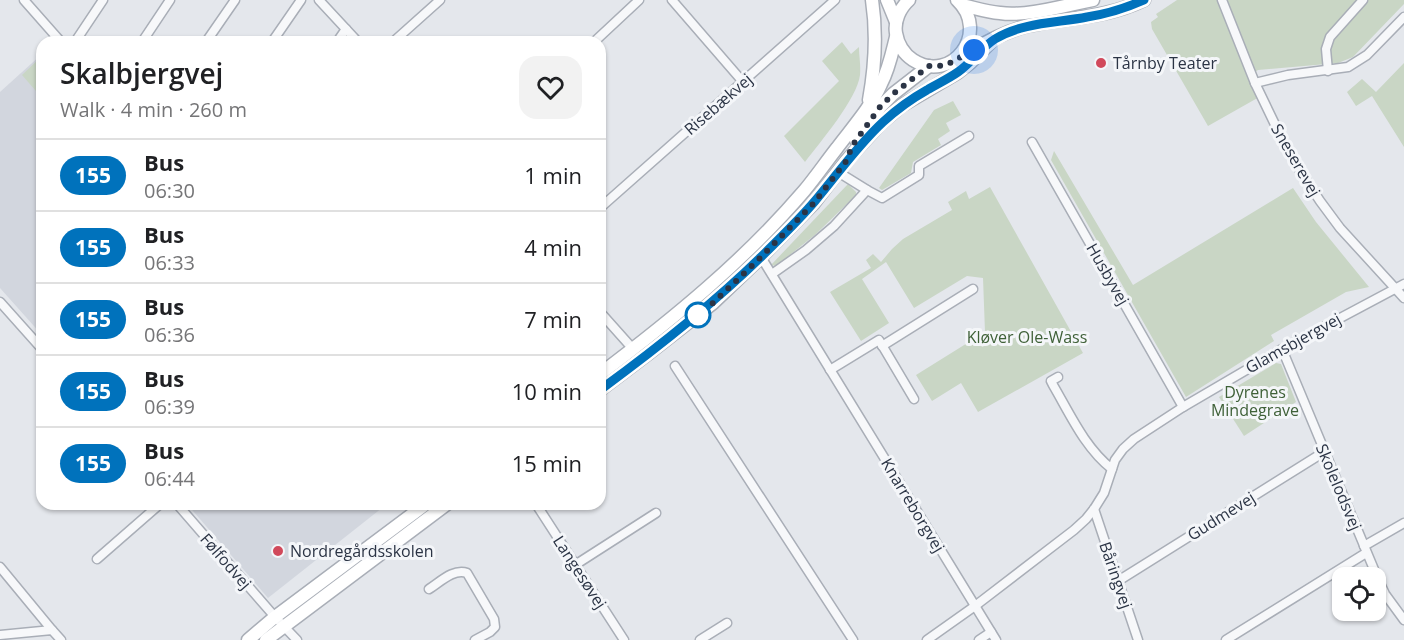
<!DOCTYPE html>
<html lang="en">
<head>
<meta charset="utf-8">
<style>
	body { margin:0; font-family:"Open Sans",sans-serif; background:#f2f2f2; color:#202124; height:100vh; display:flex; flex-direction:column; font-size:22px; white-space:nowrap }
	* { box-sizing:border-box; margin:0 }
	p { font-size:20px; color:#757577 }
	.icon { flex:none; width:33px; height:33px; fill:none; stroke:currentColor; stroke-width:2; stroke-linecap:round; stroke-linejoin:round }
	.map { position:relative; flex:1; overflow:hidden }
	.panel { position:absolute; left:36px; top:36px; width:570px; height:474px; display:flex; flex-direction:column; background:#fff; border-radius:18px; box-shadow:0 2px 4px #0004 }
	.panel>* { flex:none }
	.badge { padding:0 12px; border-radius:20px; font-size:21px; line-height:39px }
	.buttons { position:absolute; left:1332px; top:567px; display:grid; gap:12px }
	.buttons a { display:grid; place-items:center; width:54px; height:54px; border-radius:12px; background:#fff; box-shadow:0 2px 4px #0004; font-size:30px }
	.you { position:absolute; width:30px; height:30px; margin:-15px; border:4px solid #fff; border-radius:50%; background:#1a73e8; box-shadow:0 0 0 9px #1a73e833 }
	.map>.badge { position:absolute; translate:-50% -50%; box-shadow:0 0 0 3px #fff }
	.round { display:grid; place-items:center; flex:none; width:63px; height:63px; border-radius:18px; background:#f2f2f2 }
	.head { display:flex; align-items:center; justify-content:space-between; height:102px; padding:0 24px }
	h1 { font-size:28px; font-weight:600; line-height:45px }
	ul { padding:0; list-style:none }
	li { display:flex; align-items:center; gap:18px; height:72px; padding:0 24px; border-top:2px solid #e0e0e0 }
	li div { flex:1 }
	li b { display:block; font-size:22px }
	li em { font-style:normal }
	li .badge { min-width:66px; font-weight:700; text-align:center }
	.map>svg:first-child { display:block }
	.built { fill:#d2d6de }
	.green { fill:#c9d6c5 }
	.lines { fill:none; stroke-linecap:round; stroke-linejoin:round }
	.street-casing { stroke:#a9aeb7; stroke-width:11 }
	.secondary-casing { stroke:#a9aeb7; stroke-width:15 }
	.street { stroke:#f7f8fa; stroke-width:8 }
	.secondary { stroke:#fff; stroke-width:12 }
	.line-casing { stroke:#fff; stroke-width:14 }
	.line { stroke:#0072bc; stroke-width:9 }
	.walk { stroke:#2b3445; stroke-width:6; stroke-dasharray:0 10.8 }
	.poi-dot { fill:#d1495b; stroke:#f4f6f9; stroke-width:2 }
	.stop-dot { fill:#fff; stroke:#0072bc; stroke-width:3 }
	.labels { text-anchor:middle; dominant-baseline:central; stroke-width:6; stroke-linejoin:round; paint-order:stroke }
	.poi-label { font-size:16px; fill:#2b3445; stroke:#f4f6f9; text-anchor:start }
	.street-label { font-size:16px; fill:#2b3445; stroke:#f4f6f9 }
	.park-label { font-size:16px; fill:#3f6138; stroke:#f4f6f9 }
</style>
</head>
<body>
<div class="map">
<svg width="1404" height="640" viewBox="0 0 1404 640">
	<rect width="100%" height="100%" fill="#e4e7ec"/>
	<g class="built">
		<polygon points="42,54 42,335 0,288 0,92"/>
		<polygon points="187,504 387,504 268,598"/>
	</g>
	<g class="green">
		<polygon points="1177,0 1404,0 1404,4 1353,57 1338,63 1258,70 1252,74 1261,96 1208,126 1152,29 1151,22 1158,17 1156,14"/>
		<path d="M842 42 851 54 859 47C859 56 861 66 860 75 857 99 821 141 805 162L784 136 839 81 822 61Z"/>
		<polygon points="42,56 42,98 22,75"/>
		<polygon points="1404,63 1404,147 1372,96 1356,106 1347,92 1362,79 1376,92"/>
		<polygon points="953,101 961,115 946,123 950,131 938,139 941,145 913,162 911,173 882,190 879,188 934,110"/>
		<polygon points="1054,151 1133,285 1293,188 1316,222 1369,287 1346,292 1271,335 1274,341 1186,397 1051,160"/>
		<polygon points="848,184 856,192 856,195 816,234 776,266 771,265"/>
		<polygon points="990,187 1083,353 978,412 961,383 932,401 916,375 985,332 983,278 967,276 914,308 886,262 862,279 889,323 861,341 830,292 871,268 866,260 873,254 881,262 892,249 903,239 952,210 948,202 966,191 969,199"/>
		<polygon points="1276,363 1281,364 1296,402 1244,436 1219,397"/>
	</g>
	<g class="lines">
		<defs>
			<g id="street">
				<polyline points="24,0 61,42"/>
				<polyline points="319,0 358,42"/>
				<polyline points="672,0 743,82"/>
				<polyline points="1222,0 1255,83 1282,139 1297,166 1320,201 1340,228 1404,298"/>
				<polyline points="75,42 103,0"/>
				<polyline points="142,42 170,0"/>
				<polyline points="206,42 235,0"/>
				<polyline points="272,42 301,0"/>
				<polyline points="337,42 346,29"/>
				<polyline points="393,42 440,0"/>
				<polyline points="594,42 639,0"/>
				<polyline points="1328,71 1326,49 1330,37 1363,0"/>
				<polyline points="1255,83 1288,75 1348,67 1367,55 1404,17"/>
				<polyline points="1032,142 1183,407"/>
				<polyline points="867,190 882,198 919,175 919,166 969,136"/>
				<polyline points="600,208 835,0"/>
				<polyline points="761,257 996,640"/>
				<polyline points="772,274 806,250 834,226 867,190 838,172"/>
				<polyline points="0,302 42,349"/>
				<polyline points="600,312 633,349"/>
				<polyline points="882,346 973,289"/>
				<polyline points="1282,349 1378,579 1385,594 1404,620"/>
				<polyline points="675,366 853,640"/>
				<polyline points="830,370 879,340 914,399"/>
				<path d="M1058 377 1051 381 1053 385C1070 414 1085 448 1112 469"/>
				<polyline points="177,504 275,617 297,640"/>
				<polyline points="536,504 624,640"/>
				<polyline points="1094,509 1138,640"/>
				<polyline points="1364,546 1404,523"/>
				<polyline points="97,559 160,504"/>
				<polyline points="575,565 656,513"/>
				<polyline points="0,567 52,630"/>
				<polyline points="1118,581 1324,452"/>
				<path d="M429 589C440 582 454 568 467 573L494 619 495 627 490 632 475 640"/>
				<polyline points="0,635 52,630 61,640"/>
				<polyline points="700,640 727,623"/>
				<polyline points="927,640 975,606 1074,530 1086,519 1094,509 1104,493 1115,460 1123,449 1134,439 1183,407 1282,349 1404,284"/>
				<polyline points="979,640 991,632"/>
				<polyline points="1226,640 1366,553"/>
			</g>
			<g id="secondary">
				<polyline points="887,0 896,22"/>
				<path d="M909 0C900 8 894 21 896 33 898 45 904 54 913 60 952 85 991 32 957 0"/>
				<path d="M962 5C975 8 987 12 1000 13 1027 17 1066 5 1093 0"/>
				<path d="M956 59C978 47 1002 32 1027 26 1068 17 1104 19 1144 0"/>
				<path d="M869 100C875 67 877 33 872 0"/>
				<polyline points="856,140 880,107 893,94 929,66"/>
				<path d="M600 374C673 319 744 261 804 191 815 178 826 162 837 148 852 128 871 107 881 84 889 69 892 53 896 37"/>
				<polyline points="600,390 649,353 713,303 761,257 814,203 847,160 880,124 901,106 957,73 971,62 993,40"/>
				<polyline points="248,640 275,617 426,504"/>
				<polyline points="266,640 447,504"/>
			</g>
		</defs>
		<use href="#street" class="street-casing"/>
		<use href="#secondary" class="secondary-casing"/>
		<use href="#street" class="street"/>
		<use href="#secondary" class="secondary"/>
	</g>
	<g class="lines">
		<defs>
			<path id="line" d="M600 390C656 349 711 306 761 257 779 239 798 221 815 201 837 175 857 146 883 122 896 110 911 99 927 90 937 84 948 79 958 72 971 63 982 47 995 39 1023 22 1057 23 1087 17 1107 14 1126 8 1144 0"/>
		</defs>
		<use href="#line" class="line-casing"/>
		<use href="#line" class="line"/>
		<polyline class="walk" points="698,315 697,316 713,303 761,257 814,203 847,160 852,146 880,107 893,94 929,66 939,66 948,64 974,50"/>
	</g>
	<g class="poi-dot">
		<circle cx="1101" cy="63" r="6"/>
		<circle cx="278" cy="551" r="6"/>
	</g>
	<circle class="stop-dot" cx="698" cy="315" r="12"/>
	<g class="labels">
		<g class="poi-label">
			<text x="1113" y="63">Tårnby Teater</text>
			<text x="290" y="551">Nordregårdsskolen</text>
		</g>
		<g class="street-label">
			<text transform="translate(718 104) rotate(-41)">Risebækvej</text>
			<text transform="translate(1296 160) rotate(60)">Sneserevej</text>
			<text transform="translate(1108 274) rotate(60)">Husbyvej</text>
			<text transform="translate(1293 343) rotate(-29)">Glamsbjergvej</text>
			<text transform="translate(1339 487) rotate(67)">Skolelodsvej</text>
			<text transform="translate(913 505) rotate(59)">Knarreborgvej</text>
			<text transform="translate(1221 516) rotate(-32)">Gudmevej</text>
			<text transform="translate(226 561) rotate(49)">Følfodvej</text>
			<text transform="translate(580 572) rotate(57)">Langesøvej</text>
			<text transform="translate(1116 575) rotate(71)">Båringvej</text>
		</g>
		<g class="park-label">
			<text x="1027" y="337">Kløver Ole-Wass</text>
			<text x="1255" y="392">Dyrenes<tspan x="1255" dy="18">Mindegrave</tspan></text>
		</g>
	</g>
</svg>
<div class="buttons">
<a><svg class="icon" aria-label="locate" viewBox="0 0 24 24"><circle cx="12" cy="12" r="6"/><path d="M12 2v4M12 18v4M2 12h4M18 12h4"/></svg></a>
</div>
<div class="you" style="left:974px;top:50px"></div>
<section class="panel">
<div class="head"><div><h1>Skalbjergvej</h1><p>Walk · 4 min · 260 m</p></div><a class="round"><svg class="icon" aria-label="heart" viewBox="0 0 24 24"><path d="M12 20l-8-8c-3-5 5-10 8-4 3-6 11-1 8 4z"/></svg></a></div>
<ul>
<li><span class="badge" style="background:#0072bc;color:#fff">155</span><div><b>Bus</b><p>06:30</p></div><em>1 min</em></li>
<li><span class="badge" style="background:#0072bc;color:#fff">155</span><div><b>Bus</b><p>06:33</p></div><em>4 min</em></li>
<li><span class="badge" style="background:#0072bc;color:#fff">155</span><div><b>Bus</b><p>06:36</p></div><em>7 min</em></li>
<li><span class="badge" style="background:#0072bc;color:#fff">155</span><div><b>Bus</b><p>06:39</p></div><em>10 min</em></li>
<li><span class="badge" style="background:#0072bc;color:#fff">155</span><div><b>Bus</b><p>06:44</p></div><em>15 min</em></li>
</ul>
</section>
</div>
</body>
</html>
